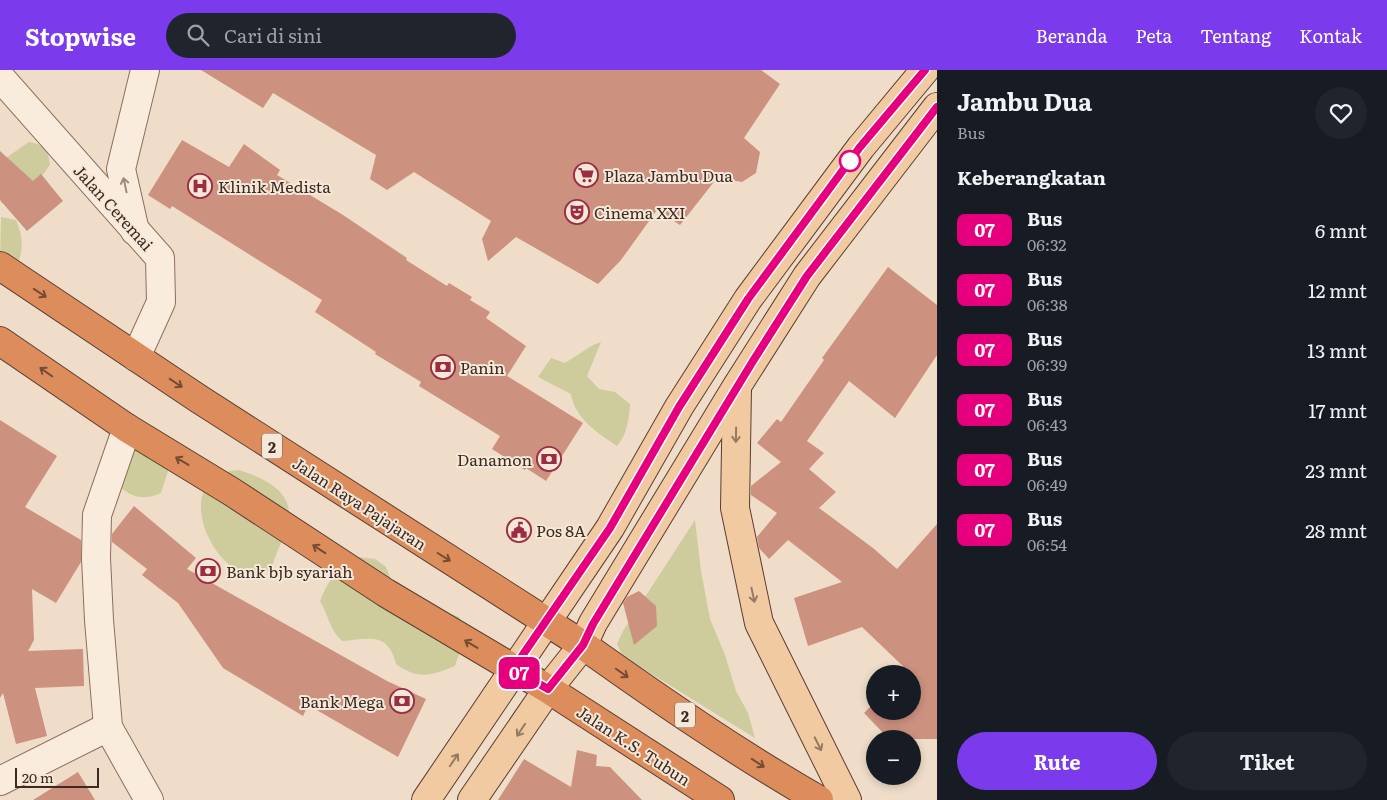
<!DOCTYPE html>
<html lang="id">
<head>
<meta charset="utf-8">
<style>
	body { margin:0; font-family:Literata,serif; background:#20242c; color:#f1f3f6; height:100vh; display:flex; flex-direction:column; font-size:19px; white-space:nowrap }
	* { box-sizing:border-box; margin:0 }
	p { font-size:16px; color:#9ea1a6 }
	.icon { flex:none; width:28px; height:28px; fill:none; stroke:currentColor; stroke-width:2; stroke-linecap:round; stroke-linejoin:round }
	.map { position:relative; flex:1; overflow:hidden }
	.side { display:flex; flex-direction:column; background:#171b24; width:450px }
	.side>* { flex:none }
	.badge { padding:0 10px; border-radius:8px; font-size:18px; line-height:32px }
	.tools { position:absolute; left:866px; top:595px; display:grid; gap:10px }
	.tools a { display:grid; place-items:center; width:55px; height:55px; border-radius:50%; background:#171b24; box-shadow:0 2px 8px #0003; font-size:25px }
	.scale { position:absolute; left:15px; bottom:12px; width:84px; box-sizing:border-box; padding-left:5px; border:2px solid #3c2921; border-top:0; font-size:14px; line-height:18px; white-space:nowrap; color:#3c2921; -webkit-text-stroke:4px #f6e8d8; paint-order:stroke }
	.map>.badge { position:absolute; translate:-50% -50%; box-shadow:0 0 0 2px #fff }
	h2 { padding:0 20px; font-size:19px; line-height:45px }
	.round { display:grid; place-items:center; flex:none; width:52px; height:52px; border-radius:26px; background:#20242c }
	.overview { display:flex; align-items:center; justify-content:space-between; height:85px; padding:0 20px }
	h1 { font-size:24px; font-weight:700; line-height:38px }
	.action { display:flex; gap:10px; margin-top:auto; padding:10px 20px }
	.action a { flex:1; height:58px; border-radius:30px; background:#7c3aed; color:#fff; font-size:20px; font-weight:700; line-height:58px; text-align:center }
	.action a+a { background:#20242c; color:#f1f3f6 }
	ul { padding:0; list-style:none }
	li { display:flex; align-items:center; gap:15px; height:60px; padding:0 20px }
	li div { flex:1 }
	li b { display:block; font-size:19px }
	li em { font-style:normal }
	li .badge { min-width:55px; font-weight:700; text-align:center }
	header { display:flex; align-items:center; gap:30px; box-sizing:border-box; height:70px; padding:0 25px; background:#7c3aed; color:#fff }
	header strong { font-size:24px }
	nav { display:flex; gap:28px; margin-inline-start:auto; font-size:18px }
	.search { width:350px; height:45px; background:#20242c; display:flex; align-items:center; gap:12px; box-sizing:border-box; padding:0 18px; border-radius:28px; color:#9ea1a6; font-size:19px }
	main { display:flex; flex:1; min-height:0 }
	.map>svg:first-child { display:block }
	.green { fill:#cecb9c }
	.building { fill:#cd917f }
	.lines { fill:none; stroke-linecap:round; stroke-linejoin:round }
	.minor-casing { stroke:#8c6e5d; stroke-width:30 }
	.major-casing { stroke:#5a3d31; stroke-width:30 }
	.highway-casing { stroke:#5a3d31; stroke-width:30 }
	.minor { stroke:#f9ecdc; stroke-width:28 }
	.major { stroke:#f1caa2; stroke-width:28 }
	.highway { stroke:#dd8c5b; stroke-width:28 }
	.oneway { stroke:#9a8a7e }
	.oneway2 { stroke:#744c35 }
	.oneway3 { stroke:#967a62 }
	.line-casing { stroke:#fff; stroke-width:11 }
	.line { stroke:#e6007e; stroke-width:8 }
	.stop-dot { fill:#fff; stroke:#e6007e; stroke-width:2.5 }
	.labels { text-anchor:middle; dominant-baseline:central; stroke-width:4; stroke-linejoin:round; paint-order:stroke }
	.shield { fill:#f6e8d8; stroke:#746258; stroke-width:1 }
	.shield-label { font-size:15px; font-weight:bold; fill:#3c2921 }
	.poi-label { font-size:16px; fill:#3c2921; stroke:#f6e8d8; text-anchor:start }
	.street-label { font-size:16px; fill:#3c2921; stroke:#f6e8d8 }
</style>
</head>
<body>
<header>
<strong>Stopwise</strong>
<div class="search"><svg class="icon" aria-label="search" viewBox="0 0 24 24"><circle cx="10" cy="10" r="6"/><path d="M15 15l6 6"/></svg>Cari di sini</div>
<nav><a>Beranda</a><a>Peta</a><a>Tentang</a><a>Kontak</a></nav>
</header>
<main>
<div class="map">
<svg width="937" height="730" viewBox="0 0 937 730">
	<rect width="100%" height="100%" fill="#efddc9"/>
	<g class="green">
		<path d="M29 72C45 75 48 80 50 95 36 113 27 131 1 133L0 92Z"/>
		<path d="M1 147 16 150C23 167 24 178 17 196L0 200Z"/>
		<path d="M601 272 587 306 599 319 615 322 630 334C629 350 627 364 617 376 598 363 575 349 571 324L538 307 551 288 565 293 593 275Z"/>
		<path d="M124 368 169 398 161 423C140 432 129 426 113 411Z"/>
		<path d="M239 400C260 407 289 418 289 444 289 459 276 482 272 497 269 500 263 504 259 505 214 512 165 405 239 400Z"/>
		<polygon points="695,450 701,501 710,549 725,585 736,621 748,643 755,668 629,590 621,583 617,574 623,561"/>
		<path d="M359 487 375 489 386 497 391 510 432 537 459 547C472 568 461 575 455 596 431 606 418 610 396 594 388 561 369 569 342 571 329 559 329 546 320 531 328 510 339 496 359 487Z"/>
	</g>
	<g class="building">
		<polygon points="201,0 761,0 780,14 744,68 760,82 756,103 742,112 717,108 680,155 657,140 621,190 598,214 516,167 488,191 482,169 491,151 414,102 387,120 370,109 376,85 273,23 263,38"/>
		<polygon points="182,70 229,97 244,74 280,100 277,105 343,145 407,188 406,190 447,216 449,213 472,227 470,230 490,242 486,248 526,276 507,306 583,353 546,411 526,398 525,400 492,379 500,366 419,316 421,312 375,284 376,282 315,242 322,230 172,136 170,139 148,125"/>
		<polygon points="0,81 33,111 41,104 63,131 27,161 0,130"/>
		<polygon points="888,197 937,235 937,285 895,348 849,311 807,371 824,383 809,399 836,422 819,438 873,478 897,499 937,454 937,669 889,669 864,643 875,632 875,641 912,641 912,604 905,604 908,601 862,557 808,576 794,528 842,512 788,470 769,489 759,478 757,467 777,443 751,425 751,416 781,392 757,373 777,349 781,352 824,290 822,288"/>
		<polygon points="0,350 57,386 25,437 81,470 81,492 56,533 32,519 34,570 28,581 83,579 84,616 35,618 47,666 16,674 3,623 0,628"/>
		<polygon points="134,436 196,488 187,499 387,611 426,629 398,687 308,635 303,646 223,598 178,533 142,505 147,499 112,472 112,464"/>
		<polygon points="639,521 656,536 657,556 634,575 623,533 627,527"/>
		<polygon points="577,680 597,685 596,696 610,697 642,730 498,730 524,689 571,717"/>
		<polygon points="78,702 95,730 33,730"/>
	</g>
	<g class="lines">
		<defs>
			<g id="minor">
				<polyline points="0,7 160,188 161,232 136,287"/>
				<polyline points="135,161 121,99 145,0"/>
				<polyline points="127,358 97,445 96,488 99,550 108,657 149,730"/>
				<polyline points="0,711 108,657"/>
			</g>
			<g id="major">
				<polyline points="737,318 735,438 759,553 847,730"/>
				<polyline points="426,730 610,458 679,337 748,229 861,77 925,0"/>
				<polyline points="472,730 548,619 583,575 593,553 737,316 807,206 937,37"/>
			</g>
			<g id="highway">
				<path d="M0 196 199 329 583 575C659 629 737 683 819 730"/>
				<polyline points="0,271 127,358 232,422 386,523 548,619 720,730"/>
			</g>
		</defs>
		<use href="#minor" class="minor-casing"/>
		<use href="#major" class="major-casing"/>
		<use href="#highway" class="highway-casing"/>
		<use href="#minor" class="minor"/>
		<use href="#major" class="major"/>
		<use href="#highway" class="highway"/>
	</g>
	<defs><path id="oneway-shaft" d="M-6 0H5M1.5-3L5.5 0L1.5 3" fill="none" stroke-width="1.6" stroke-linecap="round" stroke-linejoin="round" transform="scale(1.25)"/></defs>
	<use class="oneway" href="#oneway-shaft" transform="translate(125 115) rotate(-102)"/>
	<g class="oneway2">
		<use href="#oneway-shaft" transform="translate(40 223) rotate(34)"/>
		<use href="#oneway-shaft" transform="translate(46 302) rotate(-145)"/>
		<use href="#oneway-shaft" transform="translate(176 313) rotate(34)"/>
		<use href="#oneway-shaft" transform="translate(182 391) rotate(-149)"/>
		<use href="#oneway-shaft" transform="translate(319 479) rotate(-147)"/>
		<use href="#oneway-shaft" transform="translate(444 487) rotate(32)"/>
		<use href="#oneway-shaft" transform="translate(471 574) rotate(-149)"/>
		<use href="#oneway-shaft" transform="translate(622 603) rotate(35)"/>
		<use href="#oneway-shaft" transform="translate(758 693) rotate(33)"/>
	</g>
	<g class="oneway3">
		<use href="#oneway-shaft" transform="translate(736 365) rotate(91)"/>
		<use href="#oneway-shaft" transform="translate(753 525) rotate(78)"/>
		<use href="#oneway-shaft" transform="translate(521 660) rotate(124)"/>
		<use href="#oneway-shaft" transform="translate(818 674) rotate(63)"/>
		<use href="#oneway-shaft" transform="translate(454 690) rotate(-56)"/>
	</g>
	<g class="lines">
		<defs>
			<polyline id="line" points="925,0 860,77 748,229 679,337 610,458 513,599 548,619 583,575 593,554 753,291 807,206 937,37"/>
		</defs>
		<use href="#line" class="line-casing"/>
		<use href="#line" class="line"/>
	</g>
	<defs>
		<symbol id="supermarket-ring" viewBox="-11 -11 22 22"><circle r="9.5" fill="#f6e8d8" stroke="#9b2c41" stroke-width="1.5"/><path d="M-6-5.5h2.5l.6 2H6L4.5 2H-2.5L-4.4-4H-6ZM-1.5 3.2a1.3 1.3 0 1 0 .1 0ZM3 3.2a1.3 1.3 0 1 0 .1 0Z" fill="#9b2c41"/></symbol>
		<symbol id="hospital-ring" viewBox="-11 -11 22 22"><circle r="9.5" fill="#f6e8d8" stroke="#9b2c41" stroke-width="1.5"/><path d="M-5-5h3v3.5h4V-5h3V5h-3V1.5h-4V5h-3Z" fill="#9b2c41"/></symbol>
		<symbol id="theatre-ring" viewBox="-11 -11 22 22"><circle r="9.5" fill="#f6e8d8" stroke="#9b2c41" stroke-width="1.5"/><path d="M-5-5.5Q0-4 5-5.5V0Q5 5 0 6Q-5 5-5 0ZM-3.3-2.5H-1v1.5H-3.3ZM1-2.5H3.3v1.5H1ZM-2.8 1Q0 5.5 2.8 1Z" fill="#9b2c41"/></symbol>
		<symbol id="bank-ring" viewBox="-11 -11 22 22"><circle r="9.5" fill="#f6e8d8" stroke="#9b2c41" stroke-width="1.5"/><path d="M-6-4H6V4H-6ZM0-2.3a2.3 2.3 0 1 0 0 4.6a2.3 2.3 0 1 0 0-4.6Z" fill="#9b2c41"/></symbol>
		<symbol id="civic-ring" viewBox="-11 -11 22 22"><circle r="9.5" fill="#f6e8d8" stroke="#9b2c41" stroke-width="1.5"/><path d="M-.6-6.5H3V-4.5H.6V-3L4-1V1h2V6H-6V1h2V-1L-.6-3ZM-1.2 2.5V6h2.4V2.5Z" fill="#9b2c41"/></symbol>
	</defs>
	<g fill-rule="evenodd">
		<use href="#supermarket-ring" x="572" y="91" width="28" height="28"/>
		<use href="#hospital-ring" x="186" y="102" width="28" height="28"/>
		<use href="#theatre-ring" x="563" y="128" width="28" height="28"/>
		<use href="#bank-ring" x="429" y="283" width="28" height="28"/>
		<use href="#bank-ring" x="535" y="375" width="28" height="28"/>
		<use href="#civic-ring" x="505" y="446" width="28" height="28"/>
		<use href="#bank-ring" x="194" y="487" width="28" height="28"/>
		<use href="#bank-ring" x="388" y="617" width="28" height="28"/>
	</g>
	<circle class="stop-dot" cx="850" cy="91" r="10"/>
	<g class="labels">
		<g class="shield">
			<rect x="262" y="363.5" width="20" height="25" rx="4"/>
			<rect x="675" y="632.5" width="20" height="25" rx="4"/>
		</g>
		<g class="shield-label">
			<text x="272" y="376">2</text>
			<text x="685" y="645">2</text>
		</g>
		<g class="poi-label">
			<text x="604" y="105">Plaza Jambu Dua</text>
			<text x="218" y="116">Klinik Medista</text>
			<text x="594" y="142">Cinema XXI</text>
			<text x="460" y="297">Panin</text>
			<text x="532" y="389" text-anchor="end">Danamon</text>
			<text x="536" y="460">Pos 8A</text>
			<text x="226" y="501">Bank bjb syariah</text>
			<text x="384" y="631" text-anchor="end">Bank Mega</text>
		</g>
		<g class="street-label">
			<text transform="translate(114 137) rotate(48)">Jalan Ceremai</text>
			<text transform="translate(360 433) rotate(33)">Jalan Raya Pajajaran</text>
			<text transform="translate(634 675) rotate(33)">Jalan K.S. Tubun</text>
		</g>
	</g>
</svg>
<div class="tools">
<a>+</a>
<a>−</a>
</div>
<div class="scale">20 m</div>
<b class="badge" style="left:519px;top:603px;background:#e6007e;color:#fff">07</b>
</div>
<section class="side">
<div class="overview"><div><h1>Jambu Dua</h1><p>Bus</p></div><a class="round"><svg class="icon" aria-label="heart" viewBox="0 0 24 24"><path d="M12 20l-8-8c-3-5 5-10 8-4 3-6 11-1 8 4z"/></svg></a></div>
<h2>Keberangkatan</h2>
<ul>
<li><span class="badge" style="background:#e6007e;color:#fff">07</span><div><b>Bus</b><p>06:32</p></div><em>6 mnt</em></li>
<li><span class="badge" style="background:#e6007e;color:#fff">07</span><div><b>Bus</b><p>06:38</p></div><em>12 mnt</em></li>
<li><span class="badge" style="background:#e6007e;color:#fff">07</span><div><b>Bus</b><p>06:39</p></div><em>13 mnt</em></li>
<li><span class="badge" style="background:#e6007e;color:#fff">07</span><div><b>Bus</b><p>06:43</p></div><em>17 mnt</em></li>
<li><span class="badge" style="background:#e6007e;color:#fff">07</span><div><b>Bus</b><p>06:49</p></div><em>23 mnt</em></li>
<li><span class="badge" style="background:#e6007e;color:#fff">07</span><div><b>Bus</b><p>06:54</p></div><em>28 mnt</em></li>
</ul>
<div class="action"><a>Rute</a><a>Tiket</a></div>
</section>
</main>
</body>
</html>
